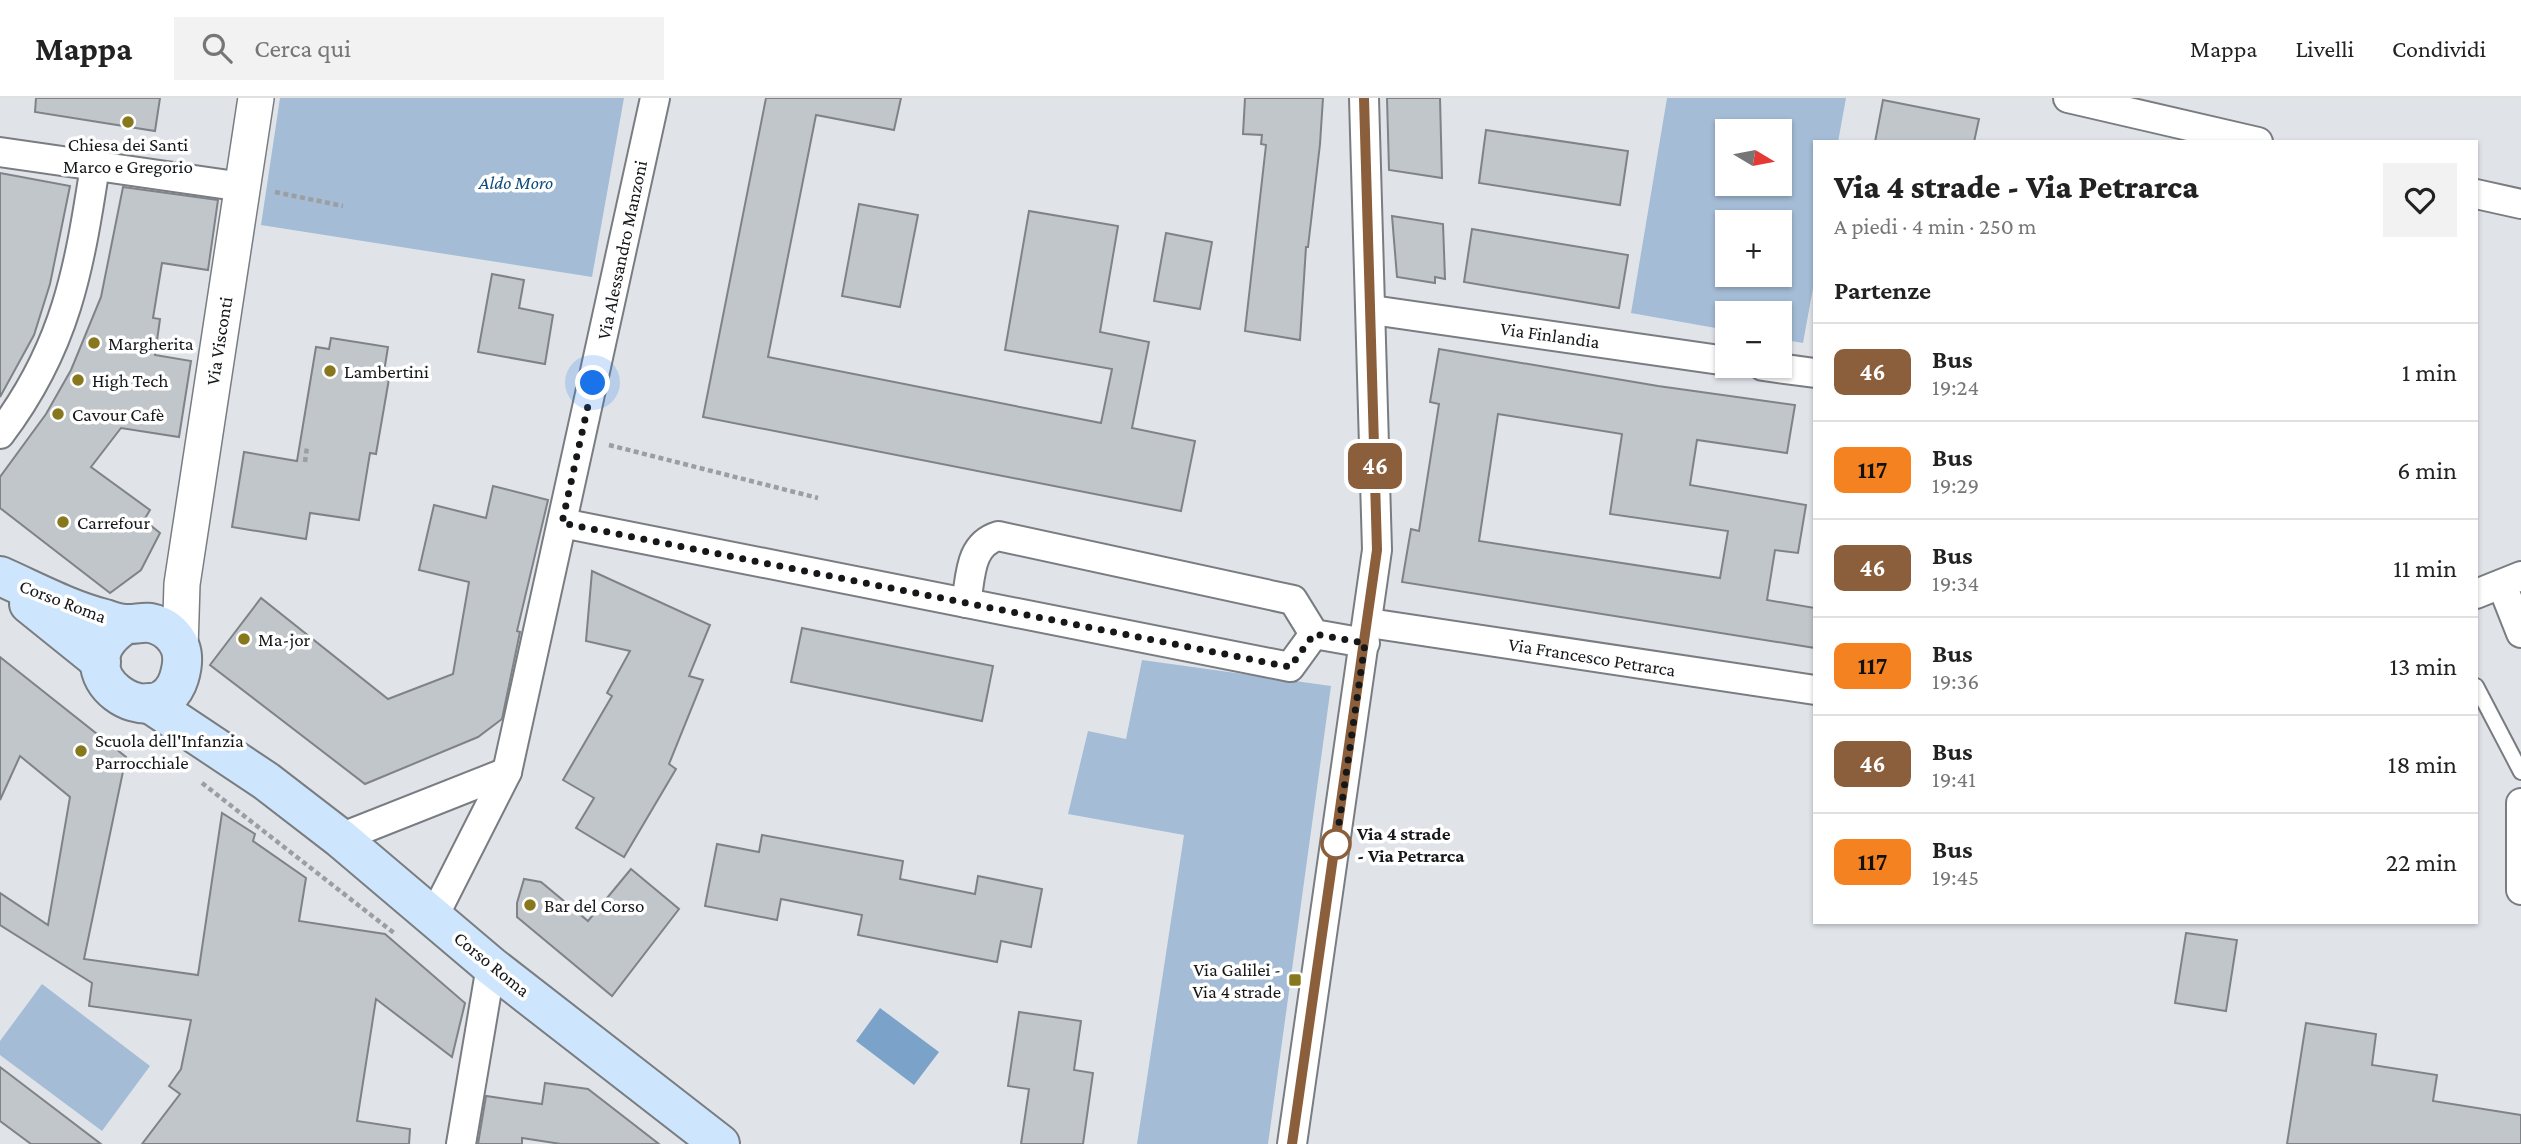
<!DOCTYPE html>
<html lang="it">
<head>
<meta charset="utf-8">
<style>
	body { margin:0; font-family:"Crimson Pro",serif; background:#f2f2f2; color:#222; height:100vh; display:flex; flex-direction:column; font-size:26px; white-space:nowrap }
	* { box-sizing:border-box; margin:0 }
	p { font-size:23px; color:#767676 }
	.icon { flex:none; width:38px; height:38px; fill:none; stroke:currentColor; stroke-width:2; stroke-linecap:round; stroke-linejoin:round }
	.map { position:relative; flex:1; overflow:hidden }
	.panel { position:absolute; left:1813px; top:42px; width:665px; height:784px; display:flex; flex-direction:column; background:#fff; border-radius:0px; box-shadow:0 2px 5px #0004 }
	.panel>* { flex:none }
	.badge { padding:0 14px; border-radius:10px; font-size:24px; line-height:46px }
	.needle { width:46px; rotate:100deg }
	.buttons { position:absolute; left:1715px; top:21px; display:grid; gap:14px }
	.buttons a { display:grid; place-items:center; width:77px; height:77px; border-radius:0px; background:#fff; box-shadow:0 2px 5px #0004; font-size:35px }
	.you { position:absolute; width:35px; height:35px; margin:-18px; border:5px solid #fff; border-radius:50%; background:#1a73e8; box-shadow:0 0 0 10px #1a73e833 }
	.map>.badge { position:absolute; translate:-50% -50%; box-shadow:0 0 0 4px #fff }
	h2 { padding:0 21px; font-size:26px; line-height:63px }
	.round { display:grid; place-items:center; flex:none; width:74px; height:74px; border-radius:0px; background:#f2f2f2 }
	.headline { display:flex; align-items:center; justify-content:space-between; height:119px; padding:0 21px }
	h1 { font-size:33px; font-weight:800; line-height:52px }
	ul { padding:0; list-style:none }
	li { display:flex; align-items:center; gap:21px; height:98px; padding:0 21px; border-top:2px solid #e0e0e0 }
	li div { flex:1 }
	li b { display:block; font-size:26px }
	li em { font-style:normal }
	li .badge { min-width:77px; font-weight:700; text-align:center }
	header { display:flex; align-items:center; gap:42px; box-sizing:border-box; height:98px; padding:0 35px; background:#fff; border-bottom:2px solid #e0e0e0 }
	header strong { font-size:33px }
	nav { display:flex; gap:38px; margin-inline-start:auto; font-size:24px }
	.search { width:490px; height:63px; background:#f2f2f2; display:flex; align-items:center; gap:18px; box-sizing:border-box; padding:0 24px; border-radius:0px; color:#767676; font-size:26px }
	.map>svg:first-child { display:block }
	.green { fill:#a4bcd5; fill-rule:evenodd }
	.water { fill:#7ba2c8 }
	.building { fill:#c1c6cb; stroke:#7f8387; stroke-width:2; fill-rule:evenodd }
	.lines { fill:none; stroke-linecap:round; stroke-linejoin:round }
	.service-casing { stroke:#797d81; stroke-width:18 }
	.minor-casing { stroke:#797d81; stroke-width:32 }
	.tertiary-casing { stroke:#797d81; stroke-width:38 }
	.secondary-casing { stroke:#797d81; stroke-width:42 }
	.path { stroke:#9b9ea2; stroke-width:4.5; stroke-dasharray:5 3.5; stroke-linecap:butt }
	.service { stroke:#fff; stroke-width:14 }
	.minor { stroke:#fff; stroke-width:28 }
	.tertiary { stroke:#fff; stroke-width:35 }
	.secondary { stroke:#cee6fd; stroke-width:38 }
	.line-casing { stroke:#fff; stroke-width:16 }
	.line { stroke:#8b5e3c; stroke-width:10 }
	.walk { stroke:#151719; stroke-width:7; stroke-dasharray:0 12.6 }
	.poi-dot { fill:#88781d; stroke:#fff; stroke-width:2.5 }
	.stop-dot { fill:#fff; stroke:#8b5e3c; stroke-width:3.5 }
	.labels { text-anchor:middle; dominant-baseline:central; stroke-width:7; stroke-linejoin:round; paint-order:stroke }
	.poi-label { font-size:19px; fill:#151719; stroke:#fff; text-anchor:start }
	.park-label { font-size:19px; font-style:italic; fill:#104b7d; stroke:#fff }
	.street-label { font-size:19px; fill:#151719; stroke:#fff }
	.stop-label { font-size:19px; font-weight:bold; fill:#151719; stroke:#fff; text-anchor:start }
</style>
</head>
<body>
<header>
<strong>Mappa</strong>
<div class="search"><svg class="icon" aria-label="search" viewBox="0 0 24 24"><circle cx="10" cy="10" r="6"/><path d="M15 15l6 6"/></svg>Cerca qui</div>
<nav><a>Mappa</a><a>Livelli</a><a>Condividi</a></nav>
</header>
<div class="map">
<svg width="2521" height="1046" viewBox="0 0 2521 1046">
	<rect width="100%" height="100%" fill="#e0e4e9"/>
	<g class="green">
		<polygon points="280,0 624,0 592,179 261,127"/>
		<path d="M1667 0H1846L1838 44H1815V179L1803 245 1780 241V215H1727V232L1631 215ZM1780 33V86H1727V33ZM1780 124V177H1727V124Z"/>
		<polygon points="1142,562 1331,588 1268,1046 1137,1046 1184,737 1068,716 1088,633 1126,641"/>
		<polygon points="42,886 150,968 102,1033 0,957 0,943"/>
	</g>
	<polygon class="water" points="880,910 939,954 914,987 856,943"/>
	<g class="building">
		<polygon points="36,0 160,0 155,33 35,14"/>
		<polygon points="766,0 901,0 894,32 816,17 768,259 1101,325 1112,271 1005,252 1029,113 1118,128 1100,234 1149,244 1132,330 1195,343 1181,413 703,319"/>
		<polygon points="1245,0 1323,0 1320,46 1308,149 1306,149 1300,242 1245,233 1266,47 1261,46 1262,37 1243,36"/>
		<polygon points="1387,0 1440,0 1442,80 1389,72"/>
		<polygon points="1883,2 1979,21 1974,44 1875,44"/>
		<polygon points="1486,32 1628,53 1620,107 1479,85"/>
		<polygon points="0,75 70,88 50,186 34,237 0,299"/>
		<polygon points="123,89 218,102 208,172 162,165 153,220 160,221 155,257 191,263 179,339 121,330 91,369 150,412 144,422 160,435 141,472 110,495 0,410 0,379 46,316 71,272 101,199"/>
		<polygon points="859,106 918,117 900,209 842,198"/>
		<polygon points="1392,118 1443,126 1445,181 1435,179 1435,185 1397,179"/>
		<polygon points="1472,131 1628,157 1619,210 1464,184"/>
		<polygon points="1166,135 1212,144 1200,211 1154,203"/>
		<polygon points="492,176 524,182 519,210 553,217 545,266 478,254"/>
		<polygon points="331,240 388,249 384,274 390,275 376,356 370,355 359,422 310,415 306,441 232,429 244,354 297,363 316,249 329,251"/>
		<path d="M1439 251 1658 288 1795 307 1787 355 1697 342 1690 387 1806 407 1798 455 1775 452 1767 502 1815 510V550L1402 484 1411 431 1419 433 1439 306 1430 304ZM1498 316 1622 336 1610 416 1728 433 1720 480 1479 443Z"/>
		<polygon points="493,388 548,402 517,533 520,534 502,621 478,639 365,686 210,567 261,500 388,601 453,576 469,484 419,472 434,407 486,420"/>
		<polygon points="592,473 710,527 689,578 703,582 669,666 676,671 624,759 576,730 594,700 563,682 612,598 607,595 630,553 586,543"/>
		<polygon points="802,530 993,568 982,623 791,584"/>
		<polygon points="0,559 126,659 84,861 198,877 222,715 255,736 253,743 306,780 299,823 385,836 465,905 452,959 376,901 357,1023 410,1031 409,1046 142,1046 180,996 169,988 181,971 191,922 89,908 92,885 0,827 0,795 48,827 70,699 20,658 0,702"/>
		<polygon points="762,737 903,763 900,781 975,796 978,778 1042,791 1031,849 1001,843 997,864 858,837 862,817 781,801 777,822 705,808 717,746 759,754"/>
		<polygon points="631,771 679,811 612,898 517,819 517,805 524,781 541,784 588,823"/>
		<polygon points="2186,835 2237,842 2226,913 2175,905"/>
		<polygon points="1019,914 1081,923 1074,972 1093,975 1083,1046 1021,1046 1029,991 1008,988"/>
		<polygon points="2306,925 2376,936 2372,967 2437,977 2433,1003 2521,1017 2521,1046 2287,1046"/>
		<polygon points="0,969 101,1046 31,1046 0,1023"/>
		<polygon points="545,985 588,991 659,1046 561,1046 522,1040 522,1046 478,1046 486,998 542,1006"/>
	</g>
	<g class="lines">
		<defs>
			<polyline id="service" points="2476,588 2521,674"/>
			<g id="minor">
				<polyline points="2068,0 2258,44"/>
				<polyline points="0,54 243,89"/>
				<polyline points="2476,96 2521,106"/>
				<polyline points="1372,212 1727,263"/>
				<polyline points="1763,268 1815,275"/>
				<path d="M0 336C66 249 79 172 95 68"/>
				<polyline points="562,425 1290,569 1314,536"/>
				<polyline points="2502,487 2521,535"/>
				<polyline points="2476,496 2521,478"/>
				<path d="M966 505C971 478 969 447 998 438L1293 502 1314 536 1365 545"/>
				<polyline points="1369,525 1815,592"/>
				<polyline points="2521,705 2521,792"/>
				<polyline points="340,740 507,674"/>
				<polyline points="434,818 507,674 655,0"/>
				<polyline points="461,1046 491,868"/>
				<polyline points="1292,1046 1377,452 1364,0"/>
			</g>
			<polyline id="tertiary" points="180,550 182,486 256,0"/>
			<g id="secondary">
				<path d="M0 478C34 493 69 512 105 521 111 523 119 526 126 526 137 527 146 522 157 527 167 530 176 539 180 549 184 559 182 570 179 580 159 644 51 574 126 526"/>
				<polyline points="29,506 101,564"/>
				<polyline points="149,605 266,683 340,740 491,868 720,1046"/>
			</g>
		</defs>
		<use href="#service" class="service-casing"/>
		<use href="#minor" class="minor-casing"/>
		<use href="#tertiary" class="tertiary-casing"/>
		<use href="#secondary" class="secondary-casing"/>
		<g class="path">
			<polyline points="275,94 343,108"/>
			<polyline points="609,347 818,400"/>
			<polyline points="305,364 307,349"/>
			<polyline points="202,685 394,835"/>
		</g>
		<use href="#service" class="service"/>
		<use href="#minor" class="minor"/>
		<use href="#tertiary" class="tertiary"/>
		<use href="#secondary" class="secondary"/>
	</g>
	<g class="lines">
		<defs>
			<polyline id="line" points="1292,1046 1377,452 1364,0"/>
		</defs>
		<use href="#line" class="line-casing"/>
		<use href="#line" class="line"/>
		<polyline class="walk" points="593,285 562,425 1290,569 1314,536 1365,545 1336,746"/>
	</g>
	<g class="poi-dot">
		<circle cx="128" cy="24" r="7"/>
		<circle cx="94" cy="245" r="7"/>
		<circle cx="330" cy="273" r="7"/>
		<circle cx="78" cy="282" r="7"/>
		<circle cx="58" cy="316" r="7"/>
		<circle cx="63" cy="424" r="7"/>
		<circle cx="244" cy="541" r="7"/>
		<circle cx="81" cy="653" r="7"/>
		<circle cx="530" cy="807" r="7"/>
		<rect x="1288" y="875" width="14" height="14" rx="3.5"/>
	</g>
	<circle class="stop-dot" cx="1336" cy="746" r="14"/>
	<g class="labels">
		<g class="poi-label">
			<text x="128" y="46" text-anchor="middle">Chiesa dei Santi<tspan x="128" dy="22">Marco e Gregorio</tspan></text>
			<text x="108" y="245">Margherita</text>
			<text x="344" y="273">Lambertini</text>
			<text x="92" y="282">High Tech</text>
			<text x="72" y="316">Cavour Cafè</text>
			<text x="77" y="424">Carrefour</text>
			<text x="258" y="541">Ma-jor</text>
			<text x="95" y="642">Scuola dell'Infanzia<tspan x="95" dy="22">Parrocchiale</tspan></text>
			<text x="544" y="807">Bar del Corso</text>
			<text x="1281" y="871" text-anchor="end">Via Galilei -<tspan x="1281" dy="22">Via 4 strade</tspan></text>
		</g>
		<g class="park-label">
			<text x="516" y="84">Aldo Moro</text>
		</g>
		<g class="street-label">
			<text transform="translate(622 152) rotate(-78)">Via Alessandro Manzoni</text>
			<text transform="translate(1550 237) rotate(8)">Via Finlandia</text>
			<text transform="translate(219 243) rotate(-81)">Via Visconti</text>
			<text transform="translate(63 503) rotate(21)">Corso Roma</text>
			<text transform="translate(1592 559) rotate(9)">Via Francesco Petrarca</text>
			<text transform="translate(492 866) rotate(39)">Corso Roma</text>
		</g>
		<g class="stop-label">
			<text x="1357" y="735">Via 4 strade<tspan x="1357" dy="22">- Via Petrarca</tspan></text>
		</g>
	</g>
</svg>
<div class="buttons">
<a><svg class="needle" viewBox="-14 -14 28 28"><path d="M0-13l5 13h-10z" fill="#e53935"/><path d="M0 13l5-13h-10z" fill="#767676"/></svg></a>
<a>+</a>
<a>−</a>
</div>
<div class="you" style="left:593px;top:285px"></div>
<b class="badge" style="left:1375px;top:368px;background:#8b5e3c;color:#fff">46</b>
<section class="panel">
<div class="headline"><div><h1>Via 4 strade - Via Petrarca</h1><p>A piedi · 4 min · 250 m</p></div><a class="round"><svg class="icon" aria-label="heart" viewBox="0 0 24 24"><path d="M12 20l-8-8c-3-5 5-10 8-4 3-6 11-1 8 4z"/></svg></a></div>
<h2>Partenze</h2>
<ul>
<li><span class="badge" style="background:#8b5e3c;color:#fff">46</span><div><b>Bus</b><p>19:24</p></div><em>1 min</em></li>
<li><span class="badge" style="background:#f58220;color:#111">117</span><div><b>Bus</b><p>19:29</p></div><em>6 min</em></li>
<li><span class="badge" style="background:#8b5e3c;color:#fff">46</span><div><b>Bus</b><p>19:34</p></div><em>11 min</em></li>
<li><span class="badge" style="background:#f58220;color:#111">117</span><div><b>Bus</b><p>19:36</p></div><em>13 min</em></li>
<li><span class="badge" style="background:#8b5e3c;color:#fff">46</span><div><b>Bus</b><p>19:41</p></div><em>18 min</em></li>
<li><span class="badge" style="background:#f58220;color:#111">117</span><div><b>Bus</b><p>19:45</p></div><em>22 min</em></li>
</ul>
</section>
</div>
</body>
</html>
